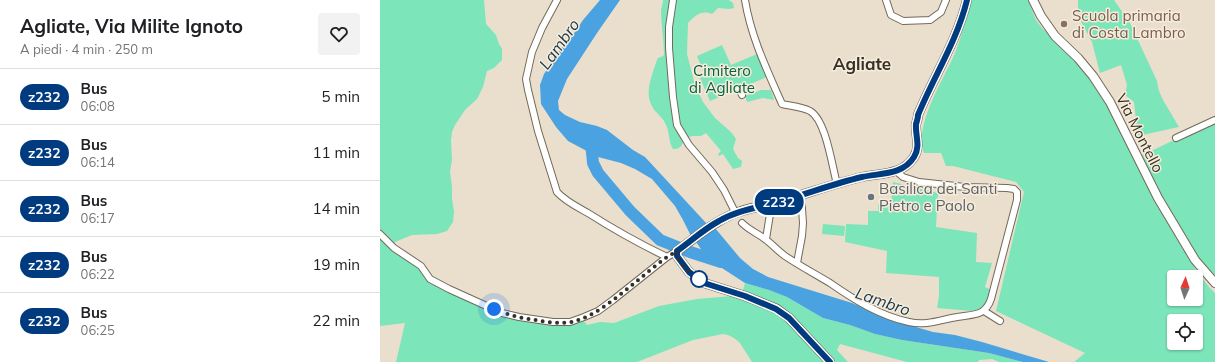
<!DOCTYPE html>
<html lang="it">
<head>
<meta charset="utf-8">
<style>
	body { margin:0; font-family:Mulish,sans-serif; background:#f2f2f2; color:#202124; height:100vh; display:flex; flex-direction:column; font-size:15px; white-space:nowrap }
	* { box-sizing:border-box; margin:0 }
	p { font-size:13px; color:#757577 }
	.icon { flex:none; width:22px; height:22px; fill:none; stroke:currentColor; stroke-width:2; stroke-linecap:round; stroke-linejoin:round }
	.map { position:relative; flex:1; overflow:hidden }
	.sheet { display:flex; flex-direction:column; background:#fff; width:380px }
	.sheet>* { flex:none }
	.badge { padding:0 8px; border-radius:13px; font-size:14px; line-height:26px }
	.needle { width:26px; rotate:3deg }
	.controls { position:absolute; left:787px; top:270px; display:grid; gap:8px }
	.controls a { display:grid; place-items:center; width:36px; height:36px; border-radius:4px; background:#fff; box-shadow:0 1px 3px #0004; font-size:20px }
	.you { position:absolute; width:20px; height:20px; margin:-10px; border:3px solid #fff; border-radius:50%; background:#1a73e8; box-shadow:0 0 0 6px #1a73e833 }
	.map>.badge { position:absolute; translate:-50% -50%; box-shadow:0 0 0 2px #fff }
	.round { display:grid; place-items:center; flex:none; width:42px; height:42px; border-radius:4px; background:#f2f2f2 }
	.overview { display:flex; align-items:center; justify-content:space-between; height:68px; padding:0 20px }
	h1 { font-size:19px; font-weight:700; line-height:30px }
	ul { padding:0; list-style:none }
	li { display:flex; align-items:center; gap:12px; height:56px; padding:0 20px; border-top:1px solid #e0e0e0 }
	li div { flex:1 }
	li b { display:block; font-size:15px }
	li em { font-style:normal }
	li .badge { min-width:44px; font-weight:700; text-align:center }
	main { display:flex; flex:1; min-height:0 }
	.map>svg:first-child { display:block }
	.green { fill:#7ce5b9; fill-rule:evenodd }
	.water { fill:#4ba2e1 }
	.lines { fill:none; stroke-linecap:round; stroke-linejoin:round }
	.river { stroke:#4ba2e1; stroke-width:12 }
	.minor-casing { stroke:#736959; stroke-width:8 }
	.tertiary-casing { stroke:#736959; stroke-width:10 }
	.minor { stroke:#fff; stroke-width:6 }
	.tertiary { stroke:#fff; stroke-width:8 }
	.line-casing { stroke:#fff; stroke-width:9 }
	.line { stroke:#003b80; stroke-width:6 }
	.walk { stroke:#35312a; stroke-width:4; stroke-dasharray:0 7.2 }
	.education-dot { fill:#8d6e63; stroke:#f7ecd9; stroke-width:1.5 }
	.worship-dot { fill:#6b7280; stroke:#f7ecd9; stroke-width:1.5 }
	.stop-dot { fill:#fff; stroke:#003b80; stroke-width:2 }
	.labels { text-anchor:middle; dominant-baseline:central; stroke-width:3; stroke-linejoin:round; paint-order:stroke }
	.education-label { font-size:15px; fill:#785e54; stroke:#f7ecd9; text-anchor:start }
	.park-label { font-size:15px; fill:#006144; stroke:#f7ecd9 }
	.street-label { font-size:15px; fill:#35312a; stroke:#f7ecd9 }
	.worship-label { font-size:15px; fill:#5b616d; stroke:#f7ecd9; text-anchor:start }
	.water-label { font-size:16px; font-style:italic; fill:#143852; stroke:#f7ecd9 }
	.quarter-label { font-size:17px; font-weight:bold; fill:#35312a; stroke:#f7ecd9 }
</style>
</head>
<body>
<main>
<section class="sheet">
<div class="overview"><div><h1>Agliate, Via Milite Ignoto</h1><p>A piedi · 4 min · 250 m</p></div><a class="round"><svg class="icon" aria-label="heart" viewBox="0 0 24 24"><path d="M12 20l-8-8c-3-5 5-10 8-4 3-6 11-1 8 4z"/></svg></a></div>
<ul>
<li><span class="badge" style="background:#003b80;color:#fff">z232</span><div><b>Bus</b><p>06:08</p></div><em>5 min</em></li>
<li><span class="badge" style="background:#003b80;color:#fff">z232</span><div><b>Bus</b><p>06:14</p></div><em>11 min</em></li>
<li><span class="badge" style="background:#003b80;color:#fff">z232</span><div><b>Bus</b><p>06:17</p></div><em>14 min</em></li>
<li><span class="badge" style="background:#003b80;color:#fff">z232</span><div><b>Bus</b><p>06:22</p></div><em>19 min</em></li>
<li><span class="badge" style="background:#003b80;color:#fff">z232</span><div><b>Bus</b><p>06:25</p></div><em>22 min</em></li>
</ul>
</section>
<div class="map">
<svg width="835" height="362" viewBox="0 0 835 362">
	<rect width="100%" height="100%" fill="#eadfcc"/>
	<g class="green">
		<polygon points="0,0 104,0 106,24 116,35 119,44 122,49 122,60 114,68 107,71 103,87 97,99 85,110 75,125 72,132 71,140 72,160 70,171 72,187 72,199 74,211 73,222 67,231 57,234 32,235 15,242 14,248 41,266 50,279 122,313 173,322 201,318 207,325 220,322 234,323 279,306 317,299 352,296 363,290 365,283 389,290 407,297 443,318 470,325 495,334 522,340 609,353 643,362 619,362 612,359 599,360 598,362 527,362 460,344 457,350 468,362 372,362 360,343 354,338 348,335 343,334 313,340 257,362 16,362 25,323 0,326"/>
		<path d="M283 0H349L353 3 354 8 349 9 338 8 332 14C321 10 316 15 308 23L307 54 315 85 323 102 335 118 351 132 356 139 353 149 358 158 362 161 361 167 353 169 343 154 339 156 338 154 341 151 326 133 321 136H312L304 140C302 146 300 149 293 149 288 141 290 131 285 123 282 116 275 113 272 106 269 101 268 94 269 88 269 84 276 61 278 58 280 57 282 57 284 55 284 40 281 25 281 10 282 6 283 3 283 0Z"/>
		<path d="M591 0H648L656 20 662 28 702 66 717 84 770 187 801 245 816 270 829 287 835 293V362H694L705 353 616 311 644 192 636 182 573 166H566L561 153H544C533 126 564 79 575 53 582 35 586 18 591 0ZM794 277H816V299H794ZM794 321H816V343H794Z"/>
		<polygon points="698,0 734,0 750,23 777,81 779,91 783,100 799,127 758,136 754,102 745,95 747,85 741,65 720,73 712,42 698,16"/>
		<polygon points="342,45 351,65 377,54 387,77 330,101 320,78 325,76 317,56"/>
		<polygon points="381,90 391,90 394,100 383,98 367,102 365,96"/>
		<polygon points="835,124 835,278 816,255 786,205 761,156 794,140 802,139"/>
		<polygon points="513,182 558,193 556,227 597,233 596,262 612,263 605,287 611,290 605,306 602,310 592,311 557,308 559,296 559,277 506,273 507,251 465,242 466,224 488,225 488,211 498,211 498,204 511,205"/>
		<polygon points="443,224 465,226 464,236 442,234"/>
	</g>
	<g class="water">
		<polygon points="220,0 240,0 217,33 187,79 178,101 179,110 185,115 200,122 217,126 227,130 253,150 265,157 327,224 311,236 303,220 295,206 272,179 255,169 241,163 218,157 188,141 176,127 161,104 160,85 164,74 180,50 193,35 203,20"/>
		<polygon points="335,228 360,258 373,269 388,277 472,303 489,310 529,325 553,332 575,335 602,342 669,362 643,362 609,353 522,340 495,334 470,325 443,318 407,297 389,290 365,283 328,259 316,242"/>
	</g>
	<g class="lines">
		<polyline class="river" points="211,142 213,163 218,173 250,211 280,240 310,252 341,262"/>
		<defs>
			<g id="minor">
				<path d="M177 0 162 28 152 52 146 79 148 90 158 131 177 192C185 201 197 207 208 213 233 229 260 244 287 257"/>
				<polyline points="293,0 289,27 289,48 293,97 297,125 309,145 332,172 344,190 356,214"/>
				<path d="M365 0C371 37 387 70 402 104 411 106 422 107 430 111 446 120 452 166 457 184"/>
				<polyline points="506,0 511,15 523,21 550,20 561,12 566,0"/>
				<polyline points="359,89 362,95"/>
				<polyline points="796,138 835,120"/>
				<path d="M362 223C369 230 377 233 385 239 392 244 398 251 405 256 420 266 435 274 450 283 473 299 500 316 529 322 546 326 560 320 577 317 592 314 605 317 611 299L637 200V192L634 189 627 188 585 187 539 182 523 177 516 171"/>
				<polyline points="0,234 14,248 41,266 50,279 69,289 122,313 139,317 173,322 190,322 204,317 218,311 233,300 287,257 297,251"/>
				<polyline points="386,239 390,214 394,203"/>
				<polyline points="417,263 422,236 423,223 421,195"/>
				<polyline points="604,311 620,321"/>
			</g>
			<g id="tertiary">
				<polyline points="653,0 661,16 675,36 698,58 713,76 730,102 778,198 815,260 835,283"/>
				<path d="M450 362 409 318 397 309 365 296 324 283 309 272 297 256V251C315 238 332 223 353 214 366 208 381 207 394 203 424 195 452 184 482 177 501 173 523 175 534 157 541 146 535 135 536 124 537 121 538 118 538 115 554 76 577 41 587 0"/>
			</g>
		</defs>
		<use href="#minor" class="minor-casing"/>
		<use href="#tertiary" class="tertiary-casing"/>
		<use href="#minor" class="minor"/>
		<use href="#tertiary" class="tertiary"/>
	</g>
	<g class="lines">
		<defs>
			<path id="line" d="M450 362 409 318 396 309 389 306 365 296 324 283 309 272 297 256V251C311 241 324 229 339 221 356 211 375 208 394 203 424 195 452 184 482 177 501 173 523 175 534 157 541 146 535 135 536 124 537 121 538 118 538 115 554 76 577 41 587 0"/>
		</defs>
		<use href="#line" class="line-casing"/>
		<use href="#line" class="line"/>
		<path class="walk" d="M114 309C127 315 141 318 155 320 167 322 180 324 192 322 215 316 233 300 251 286 263 276 275 266 287 257L297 251C295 260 311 274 319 279"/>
	</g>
	<circle class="education-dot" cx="684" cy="24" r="4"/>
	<circle class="worship-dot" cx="491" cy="197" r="4"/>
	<circle class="stop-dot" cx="319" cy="279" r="8"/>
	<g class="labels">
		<g class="education-label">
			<text x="692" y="15">Scuola primaria<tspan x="692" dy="17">di Costa Lambro</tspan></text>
		</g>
		<g class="park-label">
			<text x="342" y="70">Cimitero<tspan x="342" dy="17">di Agliate</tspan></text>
		</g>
		<g class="street-label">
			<text transform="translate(760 133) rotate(63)">Via Montello</text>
		</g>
		<g class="worship-label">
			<text x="499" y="188">Basilica dei Santi<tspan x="499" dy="17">Pietro e Paolo</tspan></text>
		</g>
		<g class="water-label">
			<text transform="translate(179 44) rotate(-55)">Lambro</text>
			<text transform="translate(503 301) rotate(19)">Lambro</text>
		</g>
		<g class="quarter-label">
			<text x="482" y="63">Agliate</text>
		</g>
	</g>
</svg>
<div class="controls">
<a><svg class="needle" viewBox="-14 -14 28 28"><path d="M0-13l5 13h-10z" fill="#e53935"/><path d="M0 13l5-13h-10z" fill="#757577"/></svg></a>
<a><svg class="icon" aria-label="locate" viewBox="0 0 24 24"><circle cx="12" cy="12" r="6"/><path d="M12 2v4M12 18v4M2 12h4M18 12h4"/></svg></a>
</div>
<div class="you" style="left:114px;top:309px"></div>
<b class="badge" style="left:399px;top:202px;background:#003b80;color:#fff">z232</b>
</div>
</main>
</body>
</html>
